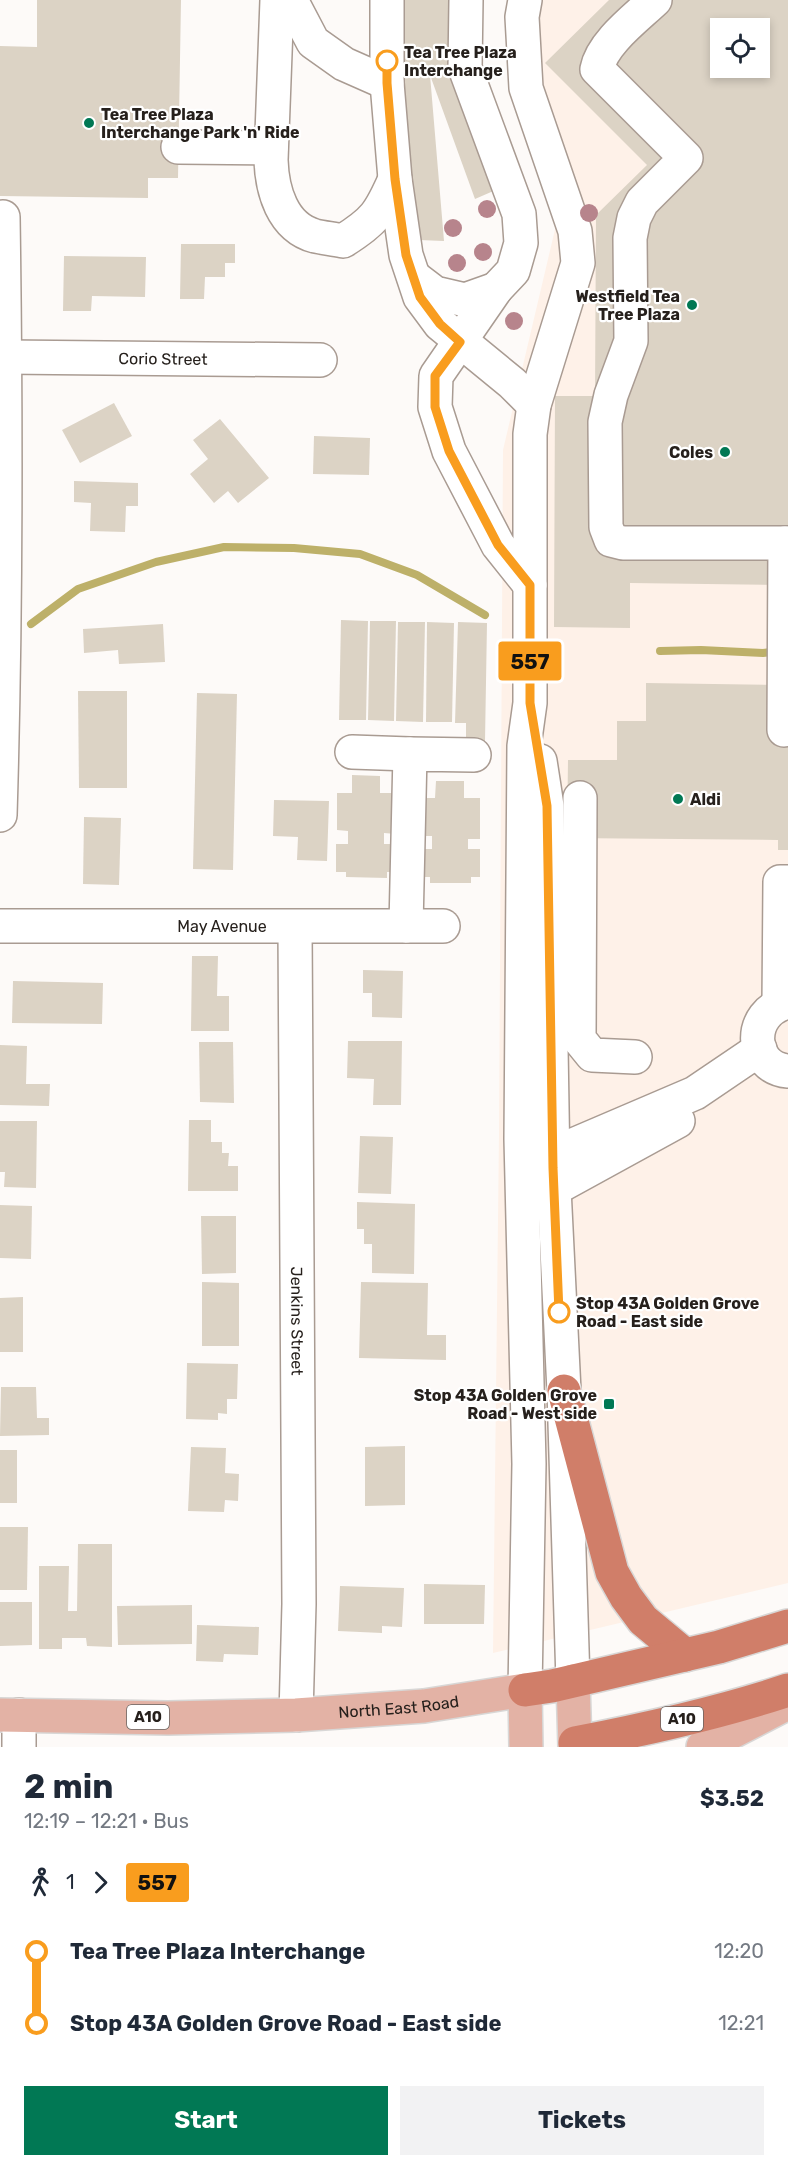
<!DOCTYPE html>
<html lang="en">
<head>
<meta charset="utf-8">
<style>
	body { margin:0; font-family:Rubik,sans-serif; background:#f2f2f3; color:#1f2937; height:100vh; display:flex; flex-direction:column; font-size:22px; white-space:nowrap }
	* { box-sizing:border-box; margin:0 }
	p { font-size:20px; color:#747a83 }
	.icon { flex:none; width:33px; height:33px; fill:none; stroke:currentColor; stroke-width:2; stroke-linecap:round; stroke-linejoin:round }
	.map { position:relative; height:1747px; overflow:hidden }
	.sheet { display:flex; flex-direction:column; background:#fff; flex:1 }
	.sheet>* { flex:none }
	.badge { padding:0 12px; border-radius:4px; font-size:21px; line-height:39px }
	.buttons { position:absolute; left:710px; top:18px; display:grid; gap:12px }
	.buttons a { display:grid; place-items:center; width:60px; height:60px; border-radius:0px; background:#fff; box-shadow:0 3px 9px #0003; font-size:30px }
	.map>.badge { position:absolute; translate:-50% -50%; box-shadow:0 0 0 3px #fff }
	.legs { display:flex; align-items:center; gap:9px; height:66px; padding:0 24px; font-size:20px }
	.legs p { margin-inline-start:auto }
	.summary { display:flex; align-items:center; justify-content:space-between; height:102px; padding:0 24px }
	h1 { font-size:33px; font-weight:700; line-height:45px }
	.action { display:flex; gap:12px; margin-top:auto; padding:12px 24px }
	.action a { flex:1; height:69px; border-radius:0px; background:#017854; color:#fff; font-size:24px; font-weight:700; line-height:69px; text-align:center }
	.action a+a { background:#f2f2f3; color:#1f2937 }
	ul { padding:0 24px; list-style:none }
	li { display:flex; align-items:center; gap:21px; height:72px; font-size:22px }
	li i { display:grid; place-items:center; width:9px; height:100%; margin:0 8px; background:currentColor }
	li i::after { content:''; width:15px; height:15px; margin:-8px; border:4px solid; border-radius:50%; background:#fff }
	li p { margin-inline-start:auto }
	li:first-child i { background:linear-gradient(#0000 50%,currentColor 0) }
	li:last-child i { background:linear-gradient(currentColor 50%,#0000 0) }
	.map>svg:first-child { display:block }
	.built { fill:#fef1e8; fill-rule:evenodd }
	.lines { fill:none; stroke-linecap:round; stroke-linejoin:round }
	.stream { stroke:#bdb069; stroke-width:8 }
	.building { fill:#dcd3c5; fill-rule:evenodd }
	.minor-casing { stroke:#a99b92; stroke-width:36 }
	.major-casing { stroke:#d8d7d6; stroke-width:36 }
	.highway-casing { stroke:#d8d7d6; stroke-width:36 }
	.minor { stroke:#fff; stroke-width:33 }
	.major { stroke:#e3b2a5; stroke-width:33 }
	.highway { stroke:#d07e69; stroke-width:33 }
	.tree { fill:#b7848c }
	.line-1-casing { stroke:#fff; stroke-width:14 }
	.line-1 { stroke:#f99d1e; stroke-width:9 }
	.stop-1-dot { fill:#fff; stroke:#f99d1e; stroke-width:3 }
	.poi-dot { fill:#017854; stroke:#fff; stroke-width:2 }
	.labels { text-anchor:middle; dominant-baseline:central; stroke-width:4.5; stroke-linejoin:round; paint-order:stroke }
	.shield { fill:#fff; stroke:#676360; stroke-width:1.5 }
	.shield-label { font-size:15px; font-weight:bold; fill:#26201c }
	.stop-label { font-size:16px; font-weight:bold; fill:#26201c; stroke:#fff; text-anchor:start }
	.poi-label { font-size:16px; font-weight:bold; fill:#26201c; stroke:#fff; text-anchor:end }
	.street-label { font-size:16px; fill:#26201c; stroke:#fff }
</style>
</head>
<body>
<div class="map">
<svg width="788" height="1747" viewBox="0 0 788 1747">
	<rect width="100%" height="100%" fill="#fdfaf8"/>
	<path class="built" d="M510 0H788V1583L493 1653 499 1134 503 450 561 204ZM720 28H759V68H720Z"/>
	<g class="lines">
		<g class="stream">
			<polyline points="31,624 78,589 156,562 224,547 294,548 360,554 417,575 485,615"/>
			<polyline points="660,651 701,650 763,653 779,651"/>
		</g>
	</g>
	<g class="building">
		<polygon points="37,0 181,0 178,178 148,178 148,198 0,196 0,46 37,47"/>
		<polygon points="402,0 455,0 498,189 475,199 430,75 444,241 419,240 401,97"/>
		<path d="M609 0H788V585L630 583V628L554 627 555 396H595L596 215 647 165 545 63ZM720 28H759V68H720Z"/>
		<polygon points="181,244 235,244 235,263 225,263 225,277 205,277 204,299 180,299"/>
		<polygon points="64,256 146,257 145,297 92,296 91,311 63,311"/>
		<polygon points="114,403 132,436 80,463 62,430"/>
		<polygon points="220,419 269,478 238,503 228,491 214,503 190,474 208,459 193,440"/>
		<polygon points="314,436 370,438 369,475 313,474"/>
		<polygon points="74,481 138,483 138,506 126,506 125,532 90,531 91,503 74,502"/>
		<polygon points="341,620 368,621 366,720 339,720"/>
		<polygon points="370,621 396,621 394,721 368,720"/>
		<polygon points="398,622 425,622 423,722 396,721"/>
		<polygon points="427,622 454,623 452,722 426,722"/>
		<polygon points="458,622 487,623 485,741 466,740 466,723 455,723"/>
		<polygon points="163,624 165,662 119,664 118,650 84,653 83,629"/>
		<polygon points="646,683 788,685 788,850 778,850 778,840 567,838 568,760 617,760 617,721 646,721"/>
		<polygon points="78,691 127,691 127,788 79,788"/>
		<polygon points="197,693 237,694 233,870 193,869"/>
		<polygon points="352,775 380,776 380,793 396,793 396,834 384,833 384,844 396,844 396,872 387,872 387,878 346,877 346,872 336,872 336,844 348,844 348,831 337,830 337,793 352,793"/>
		<polygon points="436,781 464,781 464,798 480,798 480,839 468,839 468,849 480,849 480,877 471,877 471,883 430,883 430,877 419,877 420,849 432,849 432,836 421,836 421,798 435,798"/>
		<polygon points="274,800 329,801 327,861 297,860 298,837 273,836"/>
		<polygon points="84,817 121,818 119,885 83,884"/>
		<polygon points="192,956 218,956 217,996 229,996 229,1031 191,1031"/>
		<polygon points="363,970 403,971 402,1018 372,1017 372,993 363,993"/>
		<polygon points="13,981 103,983 102,1024 12,1023"/>
		<polygon points="348,1041 402,1041 401,1105 373,1105 374,1079 347,1078"/>
		<polygon points="199,1042 233,1042 234,1103 200,1102"/>
		<polygon points="0,1045 27,1046 26,1084 50,1084 49,1106 0,1105"/>
		<polygon points="189,1120 211,1120 211,1142 222,1142 222,1153 229,1153 228,1166 238,1166 238,1191 188,1191"/>
		<polygon points="0,1121 37,1121 36,1188 4,1187 5,1172 0,1172"/>
		<polygon points="360,1136 393,1137 391,1194 358,1193"/>
		<polygon points="357,1202 415,1204 414,1274 372,1273 372,1244 364,1244 364,1229 357,1229"/>
		<polygon points="0,1205 32,1206 31,1259 0,1258"/>
		<polygon points="201,1216 236,1216 236,1273 202,1274"/>
		<polygon points="202,1282 239,1283 239,1346 202,1346"/>
		<polygon points="361,1282 428,1283 427,1335 446,1335 446,1360 359,1358"/>
		<polygon points="23,1297 23,1352 0,1352 0,1298"/>
		<polygon points="187,1363 238,1364 237,1399 227,1399 227,1414 218,1413 218,1420 186,1419"/>
		<polygon points="1,1387 36,1387 37,1418 49,1418 49,1435 0,1436"/>
		<polygon points="405,1446 405,1505 365,1506 365,1447"/>
		<polygon points="191,1447 226,1448 225,1473 239,1474 238,1501 225,1500 224,1512 188,1511"/>
		<rect x="0" y="1450" width="17" height="53"/>
		<polygon points="0,1527 28,1527 27,1590 0,1590"/>
		<polygon points="78,1544 112,1544 112,1647 87,1646 86,1638 62,1638 62,1649 39,1649 39,1566 69,1566 68,1611 77,1611"/>
		<polygon points="424,1584 485,1585 484,1624 424,1624"/>
		<polygon points="340,1586 404,1588 402,1627 382,1626 382,1633 338,1631"/>
		<polygon points="0,1602 32,1602 32,1645 0,1646"/>
		<polygon points="192,1605 192,1644 118,1645 117,1606"/>
		<polygon points="197,1625 259,1627 258,1655 224,1654 223,1662 196,1661"/>
	</g>
	<g class="lines">
		<defs>
			<g id="minor">
				<path d="M277 0 271 160C272 190 282 227 315 236 324 238 334 239 343 241 375 221 380 213 395 179"/>
				<polyline points="291,0 313,42 344,64 387,83"/>
				<polyline points="387,0 387,83 395,179 406,255 420,297 440,324 512,383 534,405"/>
				<polyline points="466,0 465,68 519,214 521,243 513,271 496,289 436,376 435,407 449,451 498,545 530,585"/>
				<polyline points="525,0 522,17 526,88 575,231 578,263 534,405 530,434 530,703 524,746 521,1139 529,1464 525,1690"/>
				<path d="M655 0C636 18 602 43 597 69L686 158 642 202 634 218 630 238 631 341 611 395 605 422 606 527 611 540 623 543H788"/>
				<polyline points="178,147 271,148"/>
				<polyline points="414,277 435,293 465,300 496,289"/>
				<path id="s1" d="M5 357 320 360"/>
				<polyline points="784,730 785,543"/>
				<polyline points="352,752 410,754"/>
				<polyline points="540,761 547,806 553,1168 564,1391 573,1681"/>
				<polyline points="580,798 579,1039 592,1055 635,1057"/>
				<path d="M0 815C6 616 6 416 3 217"/>
				<path id="s2" d="M0 926H443"/>
				<polyline points="406,926 410,754 474,755"/>
				<path id="s3" d="M295 928 299 1604 296 1715"/>
				<path d="M788 1002C746 1012 749 1068 788 1071"/>
				<polyline points="779,1004 780,882 788,882"/>
				<polyline points="534,1160 553,1151 564,1149 695,1093 760,1049"/>
				<polyline points="554,1189 678,1121"/>
				<polyline points="19,1715 19,1747"/>
			</g>
			<g id="major">
				<polyline points="573,1681 575,1747"/>
				<path id="s4" d="M0 1715 168 1718 296 1715 424 1706 525 1690 526 1747"/>
				<polyline points="703,1747 788,1703"/>
			</g>
			<g id="highway">
				<polyline points="564,1391 612,1572 626,1597 643,1620 685,1655"/>
				<polyline points="525,1690 552,1686 719,1647 788,1626"/>
				<path d="M575 1743C647 1729 719 1713 788 1690"/>
			</g>
		</defs>
		<use href="#minor" class="minor-casing"/>
		<use href="#major" class="major-casing"/>
		<use href="#highway" class="highway-casing"/>
		<use href="#minor" class="minor"/>
		<use href="#major" class="major"/>
		<use href="#highway" class="highway"/>
	</g>
	<g class="tree">
		<circle cx="487" cy="209" r="9"/>
		<circle cx="589" cy="213" r="9"/>
		<circle cx="453" cy="228" r="9"/>
		<circle cx="483" cy="252" r="9"/>
		<circle cx="457" cy="263" r="9"/>
		<circle cx="514" cy="321" r="9"/>
	</g>
	<g class="lines">
		<defs>
			<polyline id="line-1" points="387,61 387,83 395,179 406,255 420,297 440,324 460,342 435,376 435,407 449,451 498,545 530,585 530,703 547,806 553,1168 559,1312"/>
		</defs>
		<use href="#line-1" class="line-1-casing"/>
		<use href="#line-1" class="line-1"/>
	</g>
	<g class="stop-1-dot">
		<circle cx="387" cy="61" r="10"/>
		<circle cx="559" cy="1312" r="10"/>
	</g>
	<g class="poi-dot">
		<circle cx="89" cy="123" r="6"/>
		<circle cx="692" cy="305" r="6"/>
		<circle cx="725" cy="452" r="6"/>
		<circle cx="678" cy="799" r="6"/>
		<rect x="603" y="1398" width="12" height="12" rx="3"/>
	</g>
	<g class="labels">
		<g class="shield">
			<rect x="127" y="1705" width="42" height="24" rx="4.5"/>
			<rect x="661" y="1707" width="42" height="24" rx="4.5"/>
		</g>
		<g class="shield-label">
			<text x="148" y="1717">A10</text>
			<text x="682" y="1719">A10</text>
		</g>
		<g class="stop-label">
			<text x="404" y="52">Tea Tree Plaza<tspan x="404" dy="18">Interchange</tspan></text>
			<text x="576" y="1303">Stop 43A Golden Grove<tspan x="576" dy="18">Road - East side</tspan></text>
		</g>
		<g class="poi-label">
			<text x="101" y="114" text-anchor="start">Tea Tree Plaza<tspan x="101" dy="18">Interchange Park 'n' Ride</tspan></text>
			<text x="680" y="296">Westfield Tea<tspan x="680" dy="18">Tree Plaza</tspan></text>
			<text x="713" y="452">Coles</text>
			<text x="690" y="799" text-anchor="start">Aldi</text>
			<text x="597" y="1395">Stop 43A Golden Grove<tspan x="597" dy="18">Road - West side</tspan></text>
		</g>
		<g class="street-label">
			<text stroke="none"><textPath href="#s1" startOffset="158">Corio Street</textPath></text>
			<text stroke="none"><textPath href="#s2" startOffset="222">May Avenue</textPath></text>
			<text stroke="none"><textPath href="#s3" startOffset="393">Jenkins Street</textPath></text>
			<text stroke="none"><textPath href="#s4" startOffset="399">North East Road</textPath></text>
		</g>
	</g>
</svg>
<div class="buttons">
<a><svg class="icon" aria-label="locate" viewBox="0 0 24 24"><circle cx="12" cy="12" r="6"/><path d="M12 2v4M12 18v4M2 12h4M18 12h4"/></svg></a>
</div>
<b class="badge" style="left:530px;top:661px;background:#f99d1e;color:#111">557</b>
</div>
<section class="sheet">
<div class="summary"><div><h1>2 min</h1><p>12:19 – 12:21 · Bus</p></div><b>$3.52</b></div>
<div class="legs"><svg class="icon" aria-label="walk" viewBox="0 0 24 24"><circle cx="13" cy="4" r="2"/><path d="M13 8l-2 6 4 7M11 14l-3 7M7 12l3-4h3l4 4"/></svg>1<svg class="icon" aria-label="forward" viewBox="0 0 24 24"><path d="M9 5l7 7-7 7"/></svg><b class="badge" style="background:#f99d1e;color:#111">557</b></div>
<ul>
<li><i style="color:#f99d1e"></i><b>Tea Tree Plaza Interchange</b><p>12:20</p></li>
<li><i style="color:#f99d1e"></i><b>Stop 43A Golden Grove Road - East side</b><p>12:21</p></li>
</ul>
<div class="action"><a>Start</a><a>Tickets</a></div>
</section>
</body>
</html>
